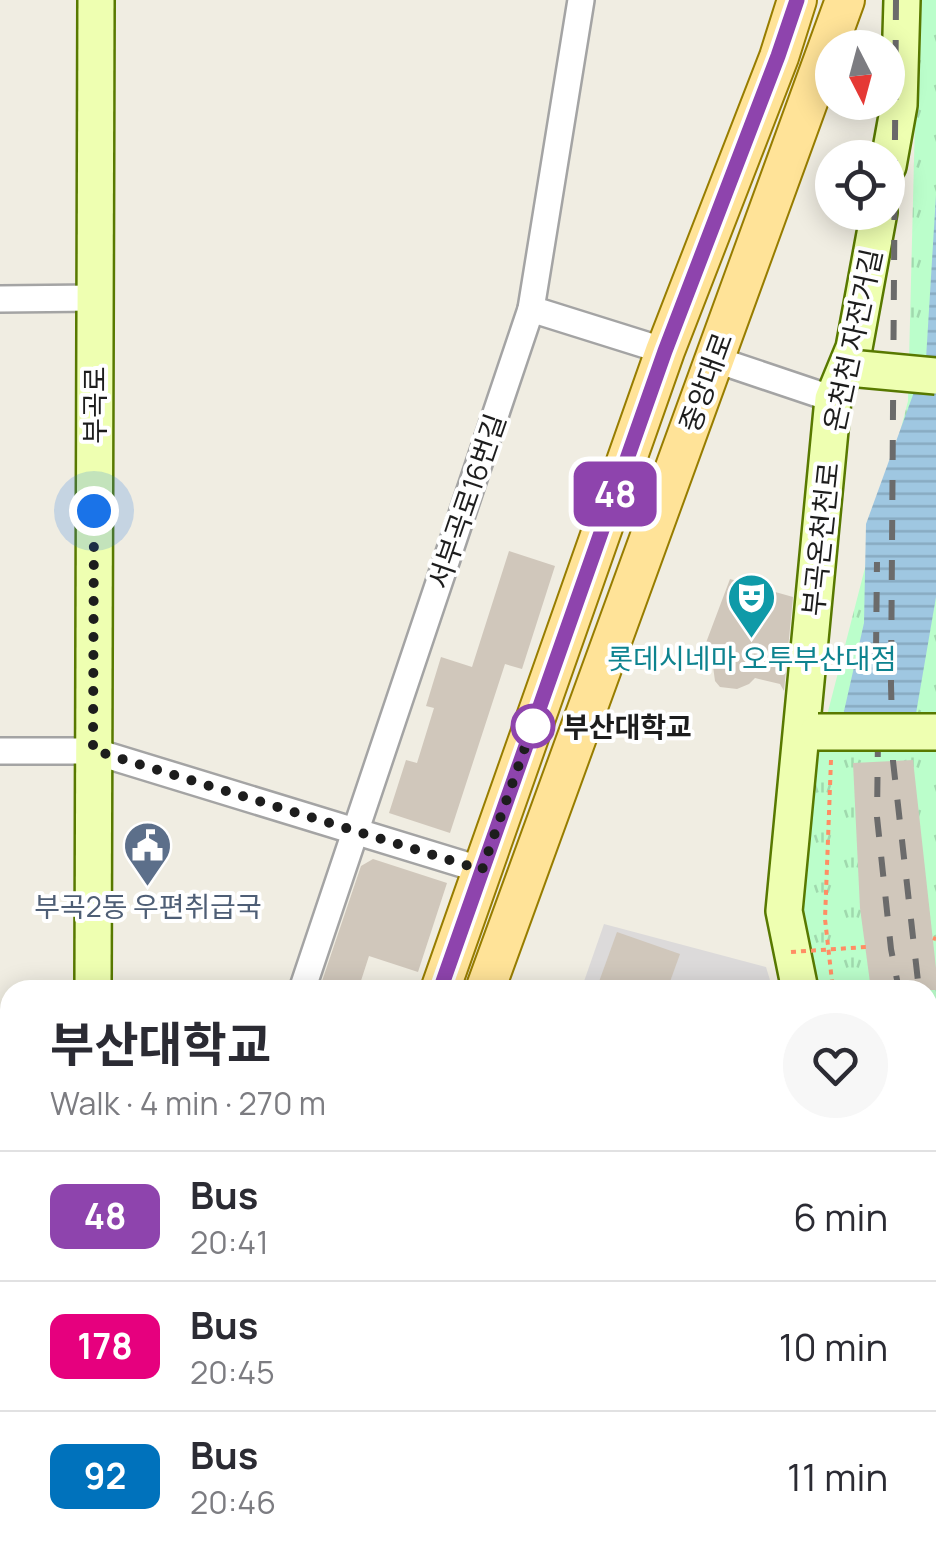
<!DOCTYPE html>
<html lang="en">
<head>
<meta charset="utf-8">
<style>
	body { margin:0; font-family:Manrope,"Noto Sans KR",sans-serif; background:#f7f7f7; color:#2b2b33; height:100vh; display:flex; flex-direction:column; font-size:38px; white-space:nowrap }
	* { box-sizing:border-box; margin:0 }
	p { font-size:32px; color:#7c7c81 }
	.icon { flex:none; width:55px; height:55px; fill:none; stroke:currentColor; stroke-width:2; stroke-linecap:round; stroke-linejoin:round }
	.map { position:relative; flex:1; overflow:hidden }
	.sheet { position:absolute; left:0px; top:980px; width:938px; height:580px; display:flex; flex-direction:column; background:#fff; border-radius:30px 30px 0 0; box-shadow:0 5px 25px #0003 }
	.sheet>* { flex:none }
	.badge { padding:0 20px; border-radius:15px; font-size:35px; line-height:65px }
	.needle { width:65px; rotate:174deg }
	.buttons { position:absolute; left:815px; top:30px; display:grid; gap:20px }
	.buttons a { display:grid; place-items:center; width:90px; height:90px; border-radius:50%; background:#fff; box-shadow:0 5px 25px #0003; font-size:50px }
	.you { position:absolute; width:50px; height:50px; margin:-25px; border:8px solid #fff; border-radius:50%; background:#1a73e8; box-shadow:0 0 0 15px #1a73e833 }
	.map>.badge { position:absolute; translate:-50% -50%; box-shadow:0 0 0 5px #fff }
	.round { display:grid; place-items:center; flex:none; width:105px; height:105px; border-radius:52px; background:#f7f7f7 }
	.overview { display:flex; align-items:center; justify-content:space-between; height:170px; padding:0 50px }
	h1 { font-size:48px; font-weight:700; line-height:75px }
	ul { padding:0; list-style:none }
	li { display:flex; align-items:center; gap:30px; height:130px; padding:0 50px; border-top:2px solid #e1e1e2 }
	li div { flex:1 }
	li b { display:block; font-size:38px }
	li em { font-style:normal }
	li .badge { min-width:110px; font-weight:700; text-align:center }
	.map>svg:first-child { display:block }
	.residential { fill:#dcdada }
	.park { fill:url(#park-tufts) }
	.water { fill:url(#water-rules) }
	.building { fill:#d0c7bb }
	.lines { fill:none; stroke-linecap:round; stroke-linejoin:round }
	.street-casing { stroke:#a4a4a4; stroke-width:30 }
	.secondary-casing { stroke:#587900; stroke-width:40 }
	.primary-casing { stroke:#977d00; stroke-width:42 }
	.path { stroke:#ff8d64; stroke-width:4; stroke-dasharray:5 5; stroke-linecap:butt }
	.street { stroke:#fff; stroke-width:25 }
	.secondary { stroke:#eeffb1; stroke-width:35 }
	.primary { stroke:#ffe398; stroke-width:38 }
	.rail { stroke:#6b6b6b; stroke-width:6; stroke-dasharray:20 20; stroke-linecap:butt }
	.secondary-bridge-casing { stroke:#587900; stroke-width:40; stroke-linecap:butt }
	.path-bridge { stroke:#ff8d64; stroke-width:4; stroke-dasharray:5 5; stroke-linecap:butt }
	.secondary-bridge { stroke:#eeffb1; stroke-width:35 }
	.line-casing { stroke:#fff; stroke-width:22 }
	.line { stroke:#8e44ad; stroke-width:15 }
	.walk { stroke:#1d1d1d; stroke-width:10; stroke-dasharray:0 18 }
	.stop-dot { fill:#fff; stroke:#8e44ad; stroke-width:5 }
	.labels { text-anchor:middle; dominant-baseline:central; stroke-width:8; stroke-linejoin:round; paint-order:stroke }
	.street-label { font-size:28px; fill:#1d1d1d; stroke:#fff }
	.culture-label { font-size:28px; fill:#0d838f; stroke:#fff }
	.stop-label { font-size:28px; font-weight:bold; fill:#1d1d1d; stroke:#fff; text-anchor:start }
	.service-label { font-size:28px; fill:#4e5e75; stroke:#fff }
</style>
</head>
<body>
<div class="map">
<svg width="936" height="1560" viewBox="0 0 936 1560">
	<defs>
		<pattern id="park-tufts" width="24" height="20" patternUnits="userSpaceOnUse" patternTransform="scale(2.5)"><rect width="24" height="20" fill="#bbfecb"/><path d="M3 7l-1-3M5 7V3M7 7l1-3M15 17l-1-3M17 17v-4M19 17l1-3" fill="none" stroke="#a0d9ae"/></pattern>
		<pattern id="water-rules" width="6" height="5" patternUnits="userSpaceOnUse" patternTransform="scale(2.5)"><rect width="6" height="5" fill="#9fc7e1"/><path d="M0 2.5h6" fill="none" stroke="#88aac1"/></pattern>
	</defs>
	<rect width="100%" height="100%" fill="#f0ede2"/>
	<polygon class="residential" points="604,924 766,967 773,990 581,990"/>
	<polygon class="park" points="918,0 936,0 936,1457 928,1423 928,990 820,990 797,897 815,762 908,401"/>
	<polygon class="water" points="936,195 936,597 914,725 842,720 864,623 866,524 926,359"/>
	<g class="building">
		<polygon points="509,551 555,566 522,669 505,664 450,833 389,813 406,760 417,763 434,708 426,706 441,657 472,667"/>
		<polygon points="730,579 793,597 784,691 780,684 755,678 749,684 737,689 720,687 715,681 712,659 701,656"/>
		<polygon points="913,760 936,968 936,990 871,990 860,908 853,763"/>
		<polygon points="373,859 447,883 418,972 369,956 358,990 319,990 361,866"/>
		<polygon points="617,932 680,954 667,990 596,990"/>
	</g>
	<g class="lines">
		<defs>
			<g id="street">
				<polyline points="0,299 95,298"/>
				<polyline points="531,309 665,351"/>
				<polyline points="714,359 833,399"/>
				<polyline points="0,751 93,751 482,870"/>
				<polyline points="302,990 531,309 581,0"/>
				<polyline points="0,1204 10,1205"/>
				<polyline points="42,1560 45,1550"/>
			</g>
			<g id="secondary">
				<polyline points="888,166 899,105 902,0"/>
				<polyline points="93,990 96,0"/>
				<polyline points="800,990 784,911 833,399 854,348 879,212"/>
				<polyline points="928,1472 936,1504"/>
				<polyline points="171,1550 175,1560"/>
			</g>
			<g id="primary">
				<polyline points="440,990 665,351 779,57 797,0"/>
				<polyline points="485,990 845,0"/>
				<polyline points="368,1550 368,1560"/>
				<polyline points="407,1550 407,1560"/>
			</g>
		</defs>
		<use href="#street" class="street-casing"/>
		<use href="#secondary" class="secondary-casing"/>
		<use href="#primary" class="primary-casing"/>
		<g class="path">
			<polyline points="831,760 825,919 833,990"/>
			<polyline points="933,938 936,939"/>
			<polyline points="928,1323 936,1321"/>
			<polyline points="928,1380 936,1415"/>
		</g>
		<use href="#street" class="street"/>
		<use href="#secondary" class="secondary"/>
		<use href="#primary" class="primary"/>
		<g class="rail">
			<polyline points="896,0 891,685 893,761 919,990"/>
			<polyline points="876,652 877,562"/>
			<polyline points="878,737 877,817 891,949 899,990"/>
			<polyline points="928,1058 936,1101"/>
			<polyline points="928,1152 936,1193"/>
		</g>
		<defs>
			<g id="secondary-bridge">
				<polyline points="860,369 936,376"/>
				<polyline points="818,732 936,732"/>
			</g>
		</defs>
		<use href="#secondary-bridge" class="secondary-bridge-casing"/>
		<polyline class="path-bridge" points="791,952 866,947"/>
		<use href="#secondary-bridge" class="secondary-bridge"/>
	</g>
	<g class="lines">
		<defs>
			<polyline id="line" points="440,990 665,351 778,56 797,0"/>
		</defs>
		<use href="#line" class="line-casing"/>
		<use href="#line" class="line"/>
		<polyline class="walk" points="94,511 93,750 482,870 536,716 533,726"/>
	</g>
	<defs>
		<symbol id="theatre-pin" viewBox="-11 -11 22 30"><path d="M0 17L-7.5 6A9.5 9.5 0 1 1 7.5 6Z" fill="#0f9aa8" stroke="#fff"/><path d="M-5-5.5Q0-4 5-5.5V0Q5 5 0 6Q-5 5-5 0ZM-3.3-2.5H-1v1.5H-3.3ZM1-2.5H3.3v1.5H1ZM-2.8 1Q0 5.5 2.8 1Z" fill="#fff"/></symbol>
		<symbol id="civic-pin" viewBox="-11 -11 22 30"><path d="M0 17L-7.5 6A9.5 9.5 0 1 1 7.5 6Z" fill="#5c6f8a" stroke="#fff"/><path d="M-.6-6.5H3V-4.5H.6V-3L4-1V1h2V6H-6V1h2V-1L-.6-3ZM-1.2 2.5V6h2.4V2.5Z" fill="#fff"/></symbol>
	</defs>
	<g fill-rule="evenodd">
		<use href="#theatre-pin" x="724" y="570" width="55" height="75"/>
		<use href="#civic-pin" x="120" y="818" width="55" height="75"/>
	</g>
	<circle class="stop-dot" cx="533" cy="726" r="20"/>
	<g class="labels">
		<g class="street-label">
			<text transform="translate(852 340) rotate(-78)">온천천 자전거길</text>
			<text transform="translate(705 382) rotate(-70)">중앙대로</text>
			<text transform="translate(94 405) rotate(-90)">부곡로</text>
			<text transform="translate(466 501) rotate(-71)">서부곡로16번길</text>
			<text transform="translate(820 539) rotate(-84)">부곡온천천로</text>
		</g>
		<g class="culture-label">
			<text x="752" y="658">롯데시네마 오투부산대점</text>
		</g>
		<g class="stop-label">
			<text x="563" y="726">부산대학교</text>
		</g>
		<g class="service-label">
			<text x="148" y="906">부곡2동 우편취급국</text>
		</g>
	</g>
</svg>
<div class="buttons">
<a><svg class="needle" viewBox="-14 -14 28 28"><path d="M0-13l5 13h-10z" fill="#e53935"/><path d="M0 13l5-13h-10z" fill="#7c7c81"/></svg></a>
<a><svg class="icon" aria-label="locate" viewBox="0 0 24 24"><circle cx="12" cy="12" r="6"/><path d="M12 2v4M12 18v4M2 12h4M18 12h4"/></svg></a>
</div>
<div class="you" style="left:94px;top:511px"></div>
<b class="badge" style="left:615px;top:494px;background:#8e44ad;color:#fff">48</b>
<section class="sheet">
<div class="overview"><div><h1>부산대학교</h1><p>Walk · 4 min · 270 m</p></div><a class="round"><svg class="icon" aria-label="heart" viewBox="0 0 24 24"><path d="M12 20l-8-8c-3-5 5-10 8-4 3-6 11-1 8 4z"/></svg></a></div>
<ul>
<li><span class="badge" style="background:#8e44ad;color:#fff">48</span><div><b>Bus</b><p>20:41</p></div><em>6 min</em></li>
<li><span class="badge" style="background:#e6007e;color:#fff">178</span><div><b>Bus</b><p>20:45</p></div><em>10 min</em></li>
<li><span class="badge" style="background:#0072bc;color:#fff">92</span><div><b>Bus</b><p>20:46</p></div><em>11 min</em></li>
</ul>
</section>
</div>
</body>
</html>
